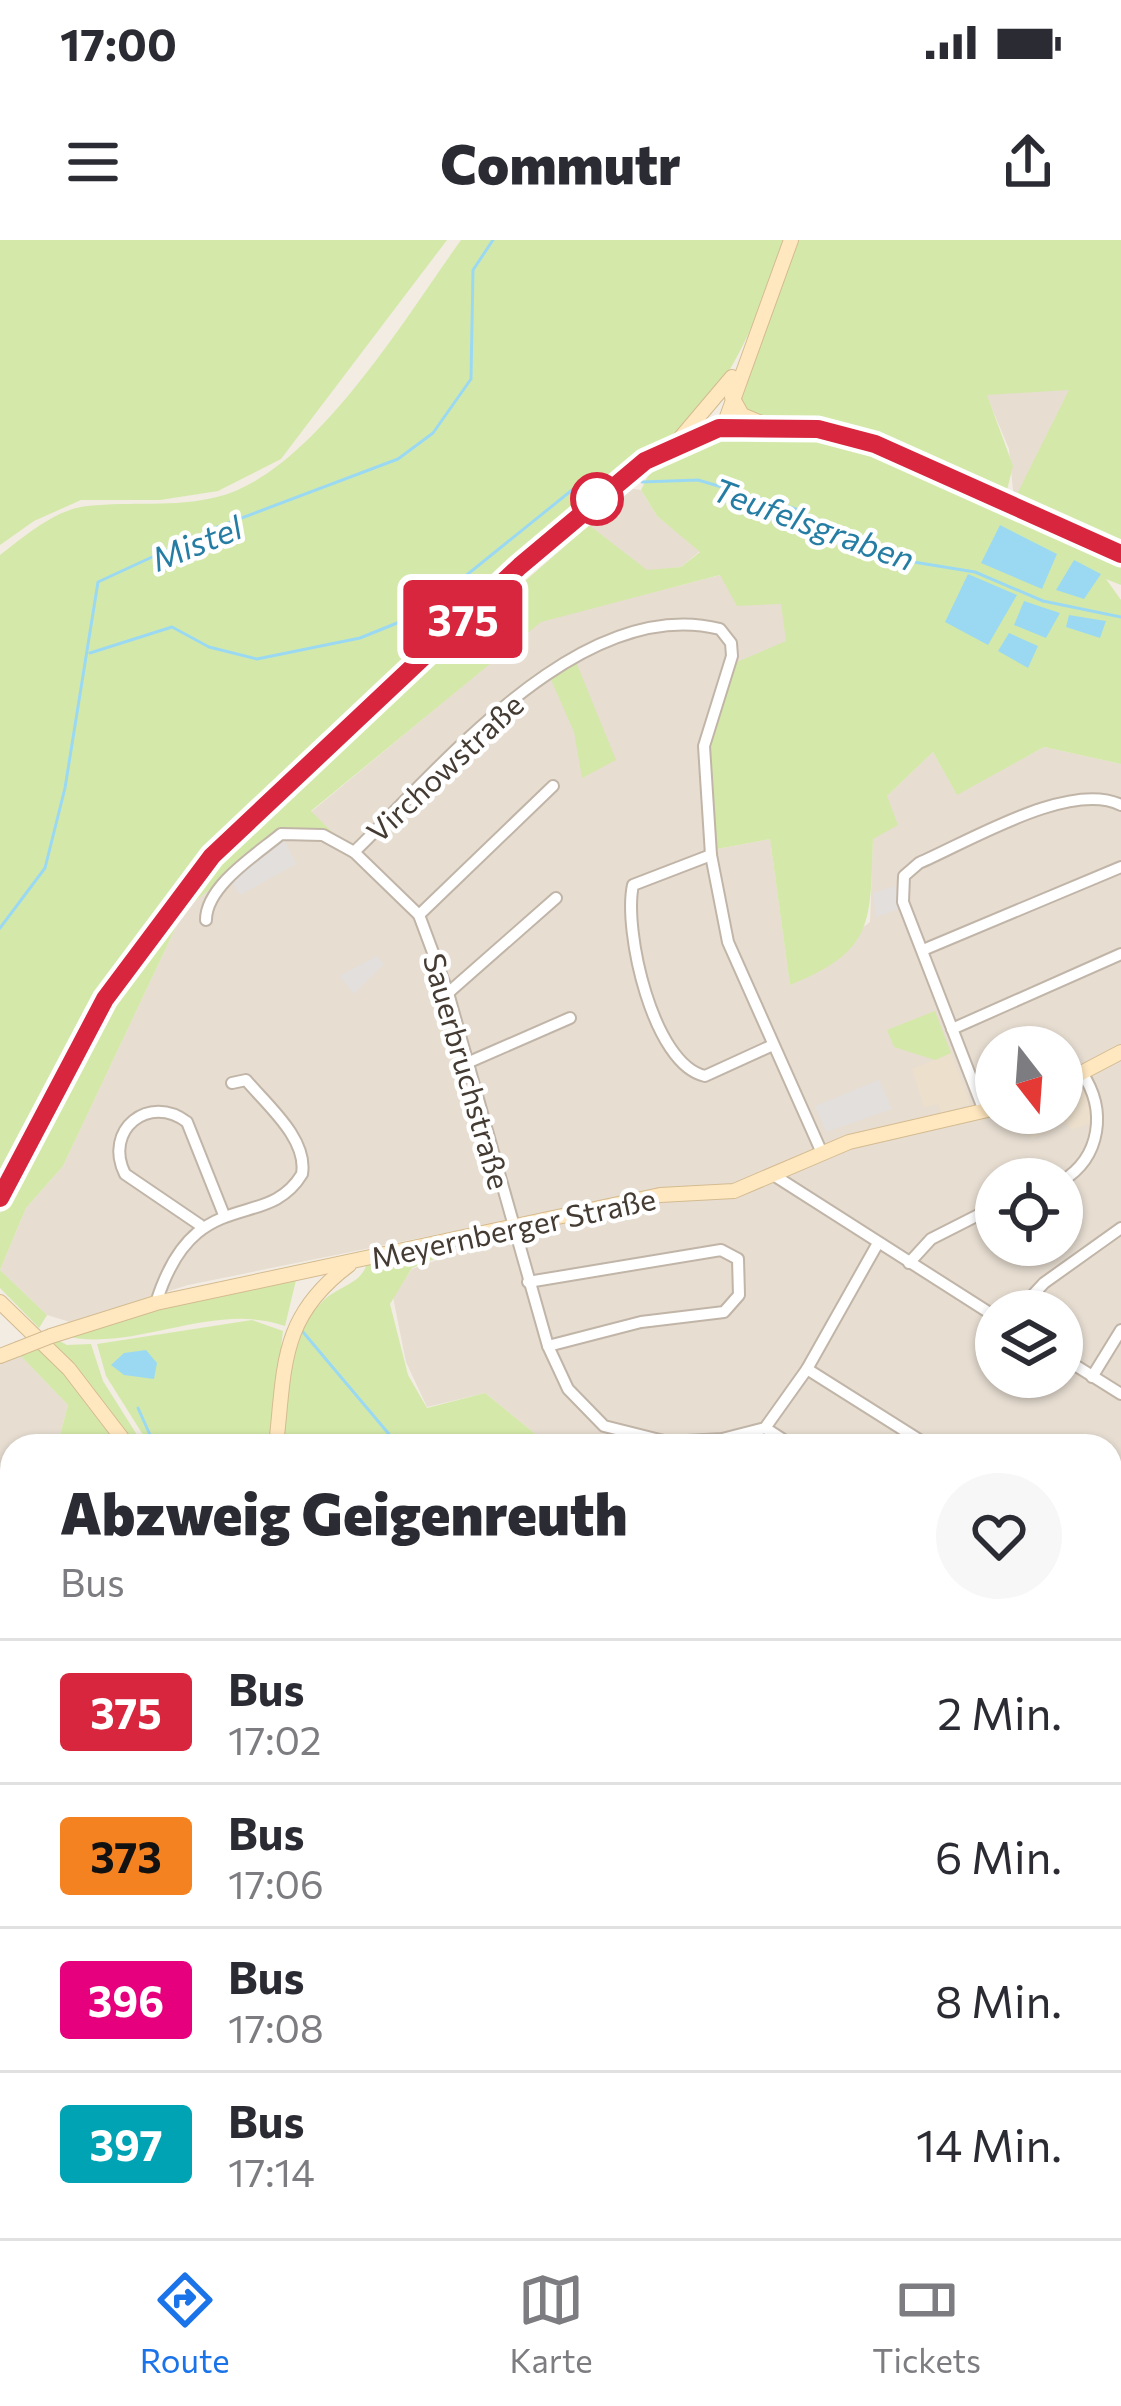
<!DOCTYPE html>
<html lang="de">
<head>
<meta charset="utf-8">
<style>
	body { margin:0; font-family:Commissioner,sans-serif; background:#f7f7f7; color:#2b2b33; height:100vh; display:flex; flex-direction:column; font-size:45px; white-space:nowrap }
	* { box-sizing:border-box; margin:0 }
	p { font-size:39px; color:#7c7c81 }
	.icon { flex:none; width:66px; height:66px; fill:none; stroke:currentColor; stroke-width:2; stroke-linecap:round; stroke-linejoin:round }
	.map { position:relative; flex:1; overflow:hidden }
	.sheet { position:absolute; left:0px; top:1194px; width:1122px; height:804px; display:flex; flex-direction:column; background:#fff; border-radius:36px 36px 0 0; box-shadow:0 3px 9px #0004 }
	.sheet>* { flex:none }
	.badge { padding:0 24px; border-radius:9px; font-size:42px; line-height:78px }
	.needle { width:78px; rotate:163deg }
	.fabs { position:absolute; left:975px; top:786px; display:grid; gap:24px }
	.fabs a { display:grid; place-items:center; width:108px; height:108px; border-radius:50%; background:#fff; box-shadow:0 3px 9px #0004; font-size:60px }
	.map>.badge { position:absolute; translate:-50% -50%; box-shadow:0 0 0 6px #fff }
	.round { display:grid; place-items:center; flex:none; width:126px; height:126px; border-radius:63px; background:#f7f7f7 }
	.overview { display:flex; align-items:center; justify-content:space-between; height:204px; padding:0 60px }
	h1 { font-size:57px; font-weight:800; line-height:90px }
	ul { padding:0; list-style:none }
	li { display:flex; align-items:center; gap:36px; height:144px; padding:0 60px; border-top:3px solid #e1e1e2 }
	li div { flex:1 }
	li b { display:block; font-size:45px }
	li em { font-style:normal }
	li .badge { min-width:132px; font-weight:700; text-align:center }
	.status { display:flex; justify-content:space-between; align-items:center; height:84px; padding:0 60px; background:#fff; direction:ltr }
	.status svg { height:33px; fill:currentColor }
	header { display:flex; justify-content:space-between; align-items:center; height:156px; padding:0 60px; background:#fff; font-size:54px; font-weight:800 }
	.tab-bar { display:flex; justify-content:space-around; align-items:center; height:168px; border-top:3px solid #e1e1e2; background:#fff; font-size:33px; color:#7c7c81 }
	.tab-bar a { display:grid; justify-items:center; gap:6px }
	.tab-bar .on { color:#1a73e8 }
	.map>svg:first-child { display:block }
	.residential { fill:#e7ddd1; fill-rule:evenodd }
	.education { fill:#ecdfcc }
	.medical { fill:#f4d6d5 }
	.green { fill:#d4e9a9 }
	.parking { fill:#e2dfdc }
	.water { fill:#9bd9f3 }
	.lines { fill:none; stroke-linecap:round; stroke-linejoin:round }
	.stream { stroke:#9bd9f3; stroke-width:3 }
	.street-casing { stroke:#c1b5a8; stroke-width:14 }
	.secondary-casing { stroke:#d4bb90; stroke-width:16 }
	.primary-casing { stroke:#e9ad5b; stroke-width:20 }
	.street { stroke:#fff; stroke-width:10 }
	.secondary { stroke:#ffe8c0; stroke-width:14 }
	.primary { stroke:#ffd28f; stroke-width:16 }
	.secondary-bridge-casing { stroke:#d4bb90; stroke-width:16; stroke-linecap:butt }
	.secondary-bridge { stroke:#ffe8c0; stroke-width:14 }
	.line-casing { stroke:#fff; stroke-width:27 }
	.line { stroke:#d7263d; stroke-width:18 }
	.stop-dot { fill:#fff; stroke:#d7263d; stroke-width:6 }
	.labels { text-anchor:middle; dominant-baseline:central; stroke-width:9; stroke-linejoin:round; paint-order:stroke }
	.street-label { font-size:30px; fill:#443b33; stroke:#fff }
	.water-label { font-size:33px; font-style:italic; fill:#267da4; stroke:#fff }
</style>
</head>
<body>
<div class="status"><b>17:00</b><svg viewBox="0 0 49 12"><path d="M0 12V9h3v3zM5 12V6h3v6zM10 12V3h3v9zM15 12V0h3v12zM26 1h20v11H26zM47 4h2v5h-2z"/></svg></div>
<header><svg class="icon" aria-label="menu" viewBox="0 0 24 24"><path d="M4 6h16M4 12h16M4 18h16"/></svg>Commutr<svg class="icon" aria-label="share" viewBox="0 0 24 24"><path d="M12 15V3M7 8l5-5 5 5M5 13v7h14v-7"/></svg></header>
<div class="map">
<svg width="1121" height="1998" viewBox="0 0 1121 1998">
	<rect width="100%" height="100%" fill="#f2ece3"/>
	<g class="residential">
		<polygon points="1070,149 1049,198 1014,260 1009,209 986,154"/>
		<polygon points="628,248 641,250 657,276 700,311 681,327 647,331 589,285"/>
		<path d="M721 335 782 364 787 401 707 507 717 609 770 599 790 744 870 682 873 599 887 556 933 512 957 554 1044 507 1121 524V1284L1110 1276V1206H1006L992 1197 982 1206H564L544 1201 485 1153 427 1167 406 1122 393 1057 412 1029 451 1015 444 993 188 1045 70 1082 47 1075 0 1030 26 968 63 926 184 670 285 589 331 592 311 572 541 381ZM996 807H1062V873H996ZM996 939H1062V1005H996ZM996 1071H1062V1137H996Z"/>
		<polygon points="18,1113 68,1165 57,1206 12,1206 12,1233 0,1228 0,1120"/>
		<polygon points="0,1328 12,1341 12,1416 0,1419"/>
		<polygon points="12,1475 12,1986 103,1986 100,1998 0,1998 0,1485"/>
		<polygon points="143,1986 860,1986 863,1998 153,1998"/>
	</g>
	<g class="education">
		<polygon points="951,813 970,864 941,873 938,864 924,867 912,829"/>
		<polygon points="1080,848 1088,851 1093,882 1071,890 1067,881 1032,899 1022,873 1062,873 1062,857"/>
	</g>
	<polygon class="medical" points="1110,1654 1121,1654 1121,1998 863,1998 860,1986 1110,1986"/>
	<g class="green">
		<polygon points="0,0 447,0 281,219 218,251 160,260 81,260 34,281 0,305"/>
		<path d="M461 0H786C748 97 727 175 626 223L370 455 380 468 589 285 647 330 681 327 700 312 657 276 641 250 651 230 676 214 743 195 802 193 920 230 1121 320V345L1106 339 1121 360V524L1044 507 957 555 933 512 887 556 898 585 873 599C870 682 875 711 790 745L770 599 717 609 707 507 737 422 786 401 781 364 737 366 720 335 541 382 311 571 333 593 285 589 184 670 63 926 26 968 0 1030V973L11 956 0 950V315C25 296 55 269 88 266 131 261 174 268 217 257 312 234 405 78 461 0Z"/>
		<polygon points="797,0 1121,0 1121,310 1014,260 1069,150 987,155 1013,226 1006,254 892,206 758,179 739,166 739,147"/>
		<polygon points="574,417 616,520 582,538 574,492 548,433"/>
		<polygon points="935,771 951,813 935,820 894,807 887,790"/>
		<path d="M445 1006 447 1014 412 1028 390 1064 408 1135 427 1168 485 1153 544 1201 564 1206H282C286 1159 286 1096 323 1061 337 1047 360 1044 366 1026Z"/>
		<polygon points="0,1030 47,1075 39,1088 0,1048"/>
		<path d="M296 1040 285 1086C211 1060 132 1115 61 1095L158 1066Z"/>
		<polygon points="252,1080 283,1091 269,1206 150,1206 106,1136 97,1104"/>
		<polygon points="54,1098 67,1105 91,1104 103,1141 144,1206 132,1206 48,1100"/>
		<polygon points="31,1108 47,1112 123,1206 57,1206 68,1165 19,1114"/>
		<polygon points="0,1232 12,1237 12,1341 0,1328"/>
		<polygon points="1110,1276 1121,1284 1121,1664 1110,1670"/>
		<polygon points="224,1986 278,1986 275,1998 194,1998"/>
	</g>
	<g class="parking">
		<polygon points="283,597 296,624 240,655 233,644 238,633"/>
		<polygon points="895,646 902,668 876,677 873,653"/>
		<polygon points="377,716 384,724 354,754 339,736"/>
		<polygon points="879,840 892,869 826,892 815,866"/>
	</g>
	<g class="water">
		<polygon points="1000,285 1057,314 1042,349 981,323"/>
		<polygon points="1074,320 1101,334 1084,359 1056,350"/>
		<polygon points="968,334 1017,355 988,405 945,382"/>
		<polygon points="1024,361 1060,373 1046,398 1014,385"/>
		<polygon points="1069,375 1106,381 1100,398 1066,387"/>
		<polygon points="1009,393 1038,406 1028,428 998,411"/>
		<polygon points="146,1110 157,1123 154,1139 124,1135 111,1125 124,1113"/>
	</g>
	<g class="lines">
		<g class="stream">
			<polyline points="642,242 698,240 796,269 901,320 975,332 1043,361 1121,377"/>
			<polyline points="90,413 172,387 209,407 257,419 360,398 417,375 577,246 606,242"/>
			<polyline points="0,688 45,628 65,548 98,342 215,288 398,219 433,193 471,139 473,30 493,0"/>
			<polyline points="303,1092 399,1206"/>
			<polyline points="138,1168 155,1206"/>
			<polyline points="1110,1494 1121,1500"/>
		</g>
		<defs>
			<g id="street">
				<path d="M354 612C441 528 581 354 720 389L731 403 732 416 704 506 711 615 728 702 822 913"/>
				<path d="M711 615 633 645C623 690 653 825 705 836L773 805"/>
				<polyline points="419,675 553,546"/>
				<path d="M206 680C206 646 257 614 281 594L323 595 354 612 419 675 448 753 548 1106 568 1149 604 1186 668 1202 722 1199 765 1188 807 1129 878 1003"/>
				<polyline points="923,710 1121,627"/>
				<polyline points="448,753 556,658"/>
				<polyline points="952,789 1121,714"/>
				<polyline points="467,823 570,778"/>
				<path d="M984 871 903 662 904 636 919 623C970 601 1070 540 1121 565"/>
				<polyline points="775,936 996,1077"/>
				<path d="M1062 941C1101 917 1107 870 1082 833"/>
				<path d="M200 985 125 934C103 890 149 853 187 882L224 975"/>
				<polyline points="909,1023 931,999 996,966"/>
				<polyline points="528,1042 721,1010 738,1019 739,1055 724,1072 641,1082 548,1106"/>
				<path d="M156 1063C194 941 266 994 302 934 308 899 267 865 246 840L232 843"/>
				<polyline points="1018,1071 1044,1043 1121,988"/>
				<polyline points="1062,1117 1121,1154"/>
				<polyline points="807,1129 929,1206"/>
				<polyline points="1092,1137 1121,1090"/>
				<polyline points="765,1188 793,1206"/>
				<polyline points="0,1562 12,1566"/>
				<polyline points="0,1684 12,1688"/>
				<polyline points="0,1810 12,1778"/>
				<polyline points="428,1986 433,1998"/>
				<polyline points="0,1989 22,1997 23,1986"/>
				<polyline points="280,1998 282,1986"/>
				<polyline points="325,1998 329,1986"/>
				<polyline points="458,1998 485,1986"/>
				<polyline points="611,1998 613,1986"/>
				<polyline points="786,1998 786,1997"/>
			</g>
			<g id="secondary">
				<polyline points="732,157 742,175 766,185"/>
				<polyline points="723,188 791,0"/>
				<polyline points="677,202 732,137"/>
				<polyline points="1062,843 1121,812"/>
				<polyline points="0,1062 69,1129 128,1206"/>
				<polyline points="51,1096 156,1063 660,955 734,951 849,902 996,868"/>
				<polyline points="0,1116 18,1109"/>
				<path d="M276 1206C285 1127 279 1077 349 1025"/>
				<polyline points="0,1477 12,1467"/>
				<polyline points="138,1986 145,1998"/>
				<polyline points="106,1998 109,1986"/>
				<polyline points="122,1998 124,1986"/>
			</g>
			<polyline id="primary" points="0,958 105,759 212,616 519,326 645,221 719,188 818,189 875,204 1121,314"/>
		</defs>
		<use href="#street" class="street-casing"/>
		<use href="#secondary" class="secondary-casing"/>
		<use href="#primary" class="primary-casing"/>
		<use href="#street" class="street"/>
		<use href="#secondary" class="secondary"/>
		<use href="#primary" class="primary"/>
		<defs>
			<polyline id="secondary-bridge" points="18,1109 51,1096"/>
		</defs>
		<use href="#secondary-bridge" class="secondary-bridge-casing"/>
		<use href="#secondary-bridge" class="secondary-bridge"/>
	</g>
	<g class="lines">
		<defs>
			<polyline id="line" points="0,958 105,759 212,616 520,326 645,221 719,188 818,189 875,204 1121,314"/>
		</defs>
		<use href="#line" class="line-casing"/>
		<use href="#line" class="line"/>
	</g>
	<circle class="stop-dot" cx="597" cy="259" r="24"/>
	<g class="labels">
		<g class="street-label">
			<text transform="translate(444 527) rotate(-43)">Virchowstraße</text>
			<text transform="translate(468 831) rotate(74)">Sauerbruchstraße</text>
			<text transform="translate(513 987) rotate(-12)">Meyernberger Straße</text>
		</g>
		<g class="water-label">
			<text transform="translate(814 283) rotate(20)">Teufelsgraben</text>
			<text transform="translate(196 302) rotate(-22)">Mistel</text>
		</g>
	</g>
</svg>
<div class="fabs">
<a><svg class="needle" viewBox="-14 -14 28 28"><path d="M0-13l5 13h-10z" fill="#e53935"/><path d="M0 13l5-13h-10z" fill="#7c7c81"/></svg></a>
<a><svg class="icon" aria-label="locate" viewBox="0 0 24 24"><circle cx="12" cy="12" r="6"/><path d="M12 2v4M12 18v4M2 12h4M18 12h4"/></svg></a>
<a><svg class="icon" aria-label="layers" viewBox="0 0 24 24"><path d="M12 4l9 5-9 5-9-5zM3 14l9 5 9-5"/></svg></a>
</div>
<b class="badge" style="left:463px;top:379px;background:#d7263d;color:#fff">375</b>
<section class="sheet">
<div class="overview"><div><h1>Abzweig Geigenreuth</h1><p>Bus</p></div><a class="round"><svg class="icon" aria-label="heart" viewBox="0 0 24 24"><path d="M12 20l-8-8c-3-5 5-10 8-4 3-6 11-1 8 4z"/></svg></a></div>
<ul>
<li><span class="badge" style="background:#d7263d;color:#fff">375</span><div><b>Bus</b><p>17:02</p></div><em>2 Min.</em></li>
<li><span class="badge" style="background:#f58220;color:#111">373</span><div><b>Bus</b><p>17:06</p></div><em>6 Min.</em></li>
<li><span class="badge" style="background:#e6007e;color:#fff">396</span><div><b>Bus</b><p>17:08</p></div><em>8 Min.</em></li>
<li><span class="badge" style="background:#00a3b4;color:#fff">397</span><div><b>Bus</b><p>17:14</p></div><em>14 Min.</em></li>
</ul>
</section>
</div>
<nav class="tab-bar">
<a class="on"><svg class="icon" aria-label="directions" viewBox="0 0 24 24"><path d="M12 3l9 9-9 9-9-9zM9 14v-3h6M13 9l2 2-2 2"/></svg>Route</a>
<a><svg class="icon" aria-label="map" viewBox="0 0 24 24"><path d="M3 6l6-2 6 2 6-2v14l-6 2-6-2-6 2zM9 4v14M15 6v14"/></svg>Karte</a>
<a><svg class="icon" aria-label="tickets" viewBox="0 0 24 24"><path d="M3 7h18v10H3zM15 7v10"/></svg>Tickets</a>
</nav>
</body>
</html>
